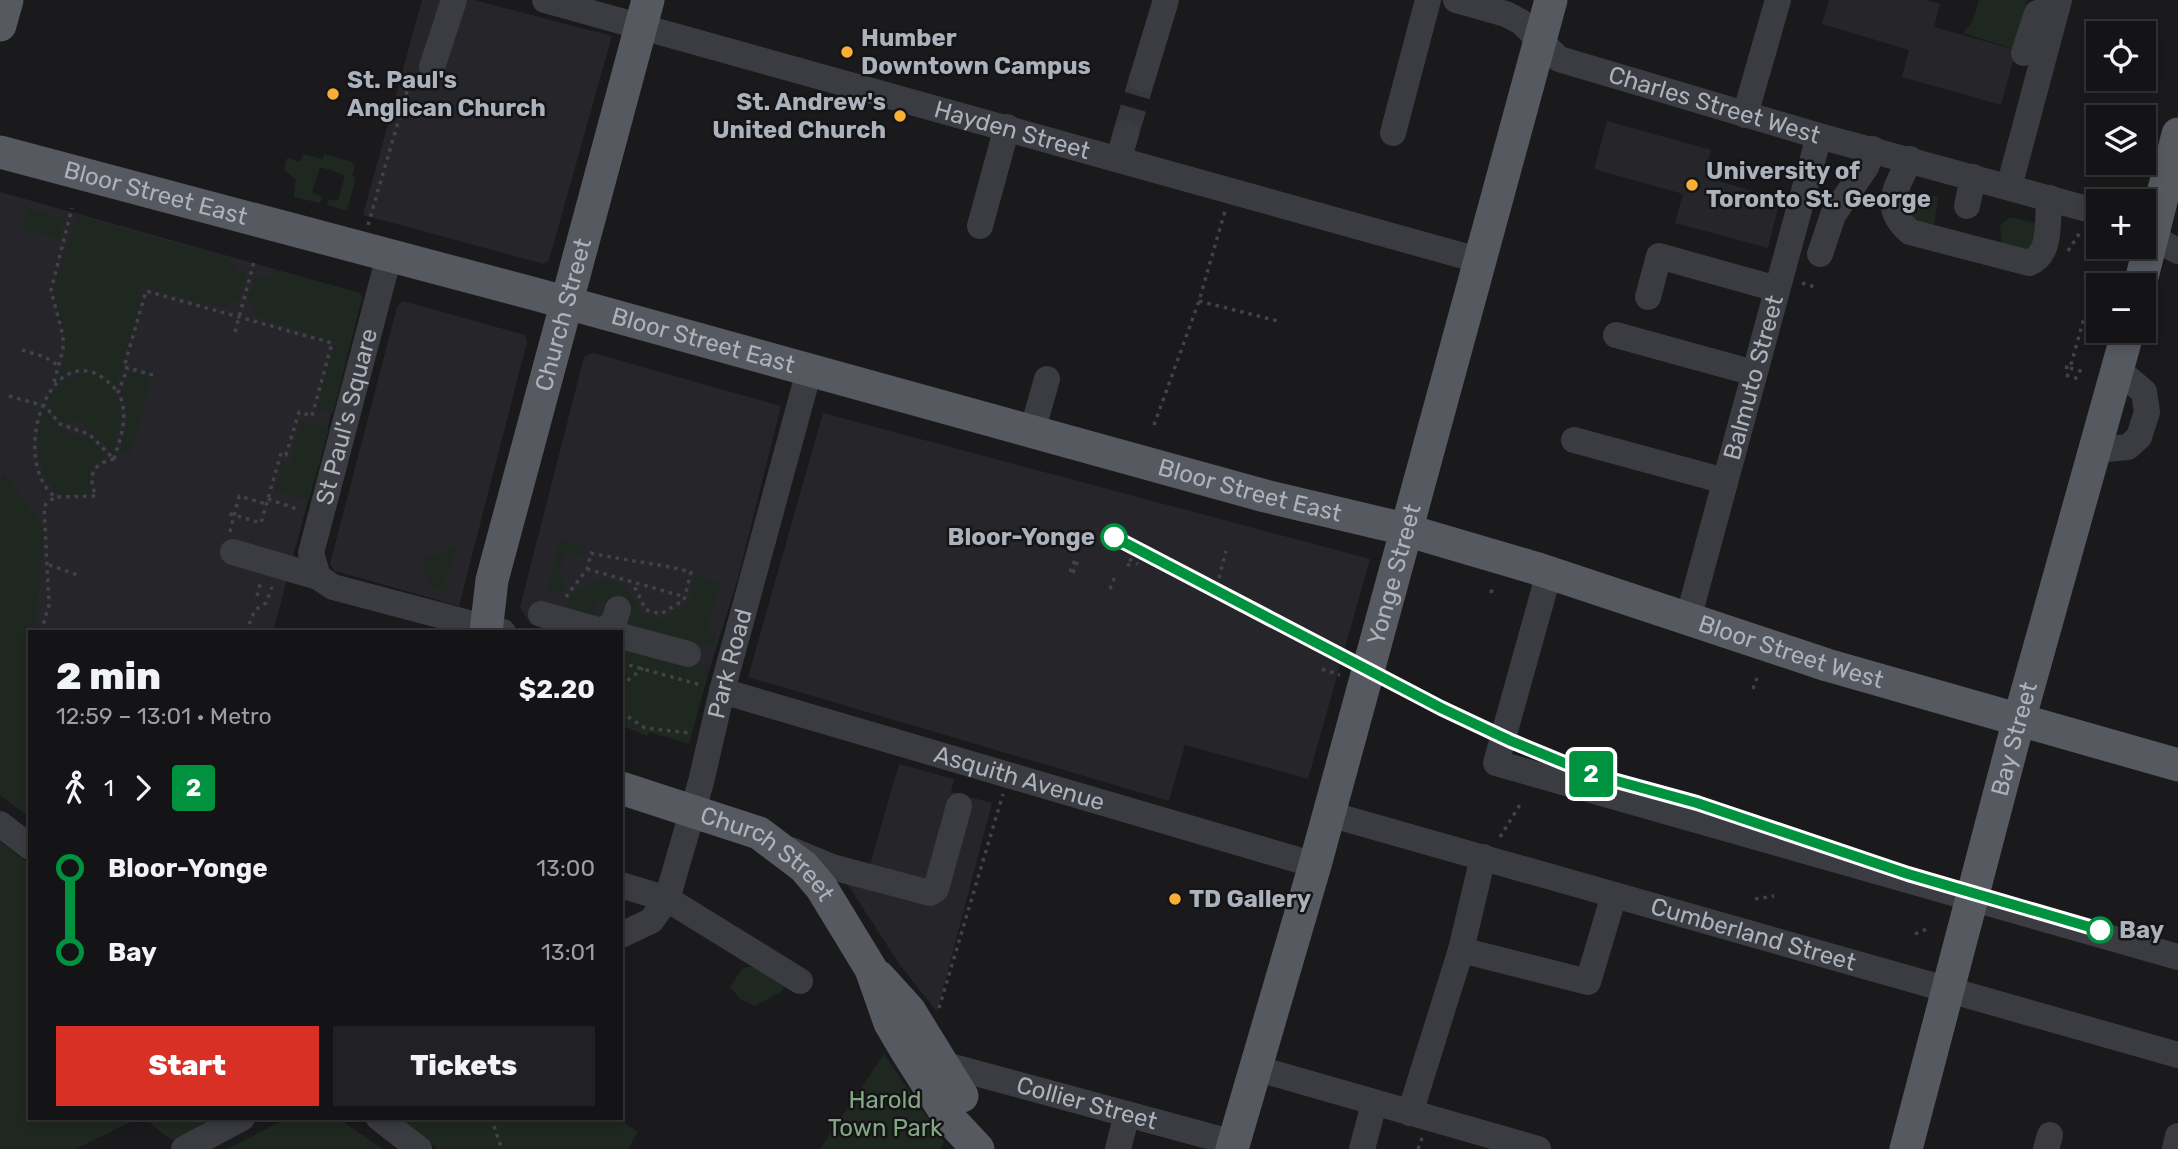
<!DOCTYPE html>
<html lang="en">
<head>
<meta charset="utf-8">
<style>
	body { margin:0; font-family:Rubik,sans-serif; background:#212123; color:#f1f3f6; height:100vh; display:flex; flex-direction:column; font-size:26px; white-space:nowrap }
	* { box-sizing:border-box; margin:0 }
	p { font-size:23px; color:#9d9ea1 }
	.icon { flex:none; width:38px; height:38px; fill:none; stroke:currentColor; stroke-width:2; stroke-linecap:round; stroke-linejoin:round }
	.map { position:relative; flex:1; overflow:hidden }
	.side { position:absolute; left:28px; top:630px; width:595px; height:490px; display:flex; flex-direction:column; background:#141416; border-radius:0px; box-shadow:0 4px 10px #0003,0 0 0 2px #333335 }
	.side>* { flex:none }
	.badge { padding:0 14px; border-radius:5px; font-size:24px; line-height:46px }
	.fabs { position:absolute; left:2086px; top:21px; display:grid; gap:14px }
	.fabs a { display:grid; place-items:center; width:70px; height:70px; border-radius:0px; background:#141416; box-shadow:0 4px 10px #0003,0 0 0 2px #333335; font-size:35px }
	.map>.badge { position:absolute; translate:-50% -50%; box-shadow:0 0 0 4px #fff }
	.legs { display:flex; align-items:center; gap:10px; height:77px; padding:0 28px; font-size:23px }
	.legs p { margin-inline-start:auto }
	.headline { display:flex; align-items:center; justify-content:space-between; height:119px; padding:0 28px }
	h1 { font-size:38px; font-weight:800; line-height:52px }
	.button { display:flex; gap:14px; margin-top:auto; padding:14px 28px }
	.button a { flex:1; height:80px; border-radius:0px; background:#d93025; color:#fff; font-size:28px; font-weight:800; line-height:80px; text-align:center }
	.button a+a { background:#212123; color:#f1f3f6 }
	ul { padding:0 28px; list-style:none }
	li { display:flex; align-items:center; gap:24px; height:84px; font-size:26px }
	li i { display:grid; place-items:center; width:10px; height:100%; margin:0 9px; background:currentColor }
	li i::after { content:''; width:18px; height:18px; margin:-9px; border:5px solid; border-radius:50%; background:#141416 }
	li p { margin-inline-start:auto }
	li:first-child i { background:linear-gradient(#0000 50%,currentColor 0) }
	li:last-child i { background:linear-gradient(currentColor 50%,#0000 0) }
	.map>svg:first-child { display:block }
	.built { fill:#26262a }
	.green { fill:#1f2820 }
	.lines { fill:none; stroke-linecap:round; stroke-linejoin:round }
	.minor-tunnel { stroke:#37383d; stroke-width:26; stroke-dasharray:26 13; stroke-linecap:butt }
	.path { stroke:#414349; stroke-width:3.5; stroke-dasharray:3.5 5; stroke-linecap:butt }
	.minor { stroke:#3b3c42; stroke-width:26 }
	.major { stroke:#575961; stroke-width:33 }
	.line-1-casing { stroke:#fff; stroke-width:16 }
	.line-1 { stroke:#00923f; stroke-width:10 }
	.poi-dot { fill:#f9af35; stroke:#151518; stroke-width:2.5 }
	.stop-1-dot { fill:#fff; stroke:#00923f; stroke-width:3.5 }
	.labels { text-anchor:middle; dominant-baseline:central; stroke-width:5; stroke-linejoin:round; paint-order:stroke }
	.poi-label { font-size:24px; font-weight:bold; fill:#acb2bc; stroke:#151518; text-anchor:start }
	.street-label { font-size:24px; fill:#acb2bc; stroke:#151518 }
	.stop-label { font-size:24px; font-weight:bold; fill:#acb2bc; stroke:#151518; text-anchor:end }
	.park-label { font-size:24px; fill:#83a883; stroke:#151518 }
</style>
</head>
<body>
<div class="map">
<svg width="2178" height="1149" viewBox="0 0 2178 1149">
	<rect width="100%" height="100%" fill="#1a1a1d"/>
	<g class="built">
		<polygon points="422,0 474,0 612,36 549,260 544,264 363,215"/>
		<polygon points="1829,0 1927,0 1940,4 1934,27 2016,50 2001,105 1902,77 1909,50 1822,24"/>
		<polygon points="1607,121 1711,150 1705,177 1780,199 1768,248 1675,223 1683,194 1594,169"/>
		<polygon points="0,192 360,293 362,298 273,632 30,632 30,789 0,766"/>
		<polygon points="403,301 525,335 527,342 459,606 335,571 330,564 397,307"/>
		<polygon points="593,353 781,406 738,578 710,668 530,624 520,607 584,357"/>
		<polygon points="823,413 1370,559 1308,779 1185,745 1169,801 748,677"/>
		<polygon points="899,764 954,779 951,792 992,803 937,1012 900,965 835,865 868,872"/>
	</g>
	<g class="green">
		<polygon points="1979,0 2027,0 2014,49 1963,33 1973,21"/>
		<polygon points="303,154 323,159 324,154 352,162 355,166 352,176 356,177 347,211 327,205 329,199 338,201 345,175 320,167 312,193 322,196 320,203 294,197 296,180 284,169 287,158 300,162"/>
		<polygon points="1903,189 1938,197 1934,226 1904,220"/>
		<polygon points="27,208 64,218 59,239 22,229"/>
		<polygon points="77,216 232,259 235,270 246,274 239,300 234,299 229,306 222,307 139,286 137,291 142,293 117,387 97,370 72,371 58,379 66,344 53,291"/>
		<polygon points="2010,217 2039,224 2035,251 2002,244 2000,226"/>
		<polygon points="275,270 360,293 362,298 333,413 317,408 335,342 259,317 254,313 253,304 248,302 255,277 269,278"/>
		<polygon points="129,372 152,378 131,454 120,450 127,418 121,392"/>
		<path d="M91 373C130 387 122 425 114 455L82 422 77 420 68 425 58 420 46 401C56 383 70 374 91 373Z"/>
		<path d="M43 408C51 412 49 416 54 422 61 429 69 430 75 438L88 435 105 455 107 459C86 465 89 479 92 494L61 496C35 478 34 435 43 408Z"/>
		<polygon points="301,421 329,428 309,500 275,491 283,462 289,463"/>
		<polygon points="4,473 45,528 34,632 30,632 30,818 0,795 0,483"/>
		<polygon points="560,540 586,547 583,554 566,553 560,574 566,587 561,594 547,590"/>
		<polygon points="457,545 451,568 443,579 452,594 432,589 422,568 425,556 434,558"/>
		<polygon points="695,576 720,583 707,632 716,634 712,647 619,623 623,608 598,602 594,616 565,608 571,595 604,578 625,585 644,615 661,620 687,605"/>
		<polygon points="621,644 710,668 689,744 649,732 647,736 621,725"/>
		<polygon points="0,842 30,864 30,1118 139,1118 75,1149 0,1149"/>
		<polygon points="746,967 753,967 784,986 782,991 755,1006 741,1000 730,987 742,969"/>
		<polygon points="884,1054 944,1142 940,1149 820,1149"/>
		<path d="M142 1118H212L208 1125 176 1141C161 1136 153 1122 142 1118Z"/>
		<polygon points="287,1118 338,1118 382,1149 228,1149"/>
		<polygon points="398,1118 616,1118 638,1132 628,1149 438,1149"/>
	</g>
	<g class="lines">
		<polyline class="minor-tunnel" points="1126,133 1142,79"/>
		<g class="path">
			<polyline points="368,225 412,74"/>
			<polyline points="2068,251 2081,231"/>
			<polyline points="1802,283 1815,287"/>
			<polyline points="1199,301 1278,321"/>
			<polyline points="235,332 255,258"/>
			<polyline points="22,350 45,357 59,366"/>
			<polyline points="2065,367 2070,368 2084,318 2098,322"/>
			<polyline points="2070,368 2084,372"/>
			<polyline points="153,375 124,367 146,291 332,343 312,416 299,412 286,455 281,453 261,523 227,513"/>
			<polyline points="2066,375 2082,380"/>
			<polyline points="54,382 63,350 63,336 51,290 72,208"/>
			<polyline points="9,396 45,406 60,424 89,434 114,459"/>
			<polyline points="1154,425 1199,301 1225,211"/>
			<path d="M114 459C91 464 88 476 96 496L55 497C5 457 56 318 118 392"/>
			<path d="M114 459C121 436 130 415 118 392L128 368"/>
			<polyline points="268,499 300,510"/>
			<polyline points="230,532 239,496 266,504"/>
			<polyline points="1077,532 1086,537"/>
			<polyline points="1074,536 1084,542"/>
			<polyline points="1129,559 1138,564"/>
			<polyline points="1127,564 1135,568"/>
			<polyline points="49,565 78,575"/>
			<polyline points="587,569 685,597"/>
			<polyline points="1070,572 1076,558"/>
			<polyline points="1073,573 1078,560"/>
			<polyline points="1219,578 1226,551"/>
			<polyline points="1110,589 1115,576"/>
			<polyline points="1491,593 1492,589"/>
			<polyline points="257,596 261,581"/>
			<path d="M566 597 587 569 591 553C626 561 657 563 691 572L684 600 661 614 646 610 633 584"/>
			<polyline points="41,632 49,605 44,506 55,497"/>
			<polyline points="246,632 255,610 266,603 272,587"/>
			<polyline points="621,663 701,685"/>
			<polyline points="1322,669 1340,675"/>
			<polyline points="621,686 643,668"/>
			<polyline points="1753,689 1757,678"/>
			<polyline points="621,712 645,728 690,733"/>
			<polyline points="1500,837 1521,803"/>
			<polyline points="1755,899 1774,896"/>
			<polyline points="1915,934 1929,928"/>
			<polyline points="939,1008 1003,794"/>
			<polyline points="491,1118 502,1149"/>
			<polyline points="1418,1149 1422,1138"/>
		</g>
		<g class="minor">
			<path id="s1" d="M545 0 1478 260"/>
			<path id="s2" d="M1456 0 1506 14 1521 22 1559 59 1819 136 2098 212"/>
			<polyline points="2024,53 2037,13 2057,8"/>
			<polyline points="432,67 454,0"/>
			<polyline points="1142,79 1166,0"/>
			<polyline points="1745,115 1778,0"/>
			<polyline points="1393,133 1428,0"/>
			<polyline points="1119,159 1126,133"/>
			<path d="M1910 159C1896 189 1881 207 1910 232L2029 263C2053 254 2046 220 2050 198"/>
			<polyline points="2009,187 2059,0"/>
			<polyline points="1967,206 1973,177"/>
			<polyline points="980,226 1007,127"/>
			<polyline points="2144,233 2178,251"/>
			<polyline points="1820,254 1833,215 1866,167 1873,149"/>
			<polyline points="1648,297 1659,256 1777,289"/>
			<polyline points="1616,335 1754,373"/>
			<polyline points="1032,432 1047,379"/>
			<polyline points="1574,440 1725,481"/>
			<polyline points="2095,450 2128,447 2139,437 2147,412 2144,392 2117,369"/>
			<polyline points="233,552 318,577 333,587 503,632"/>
			<polyline points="1549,573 1496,763 2178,957"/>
			<path id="s3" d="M318 577 311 553 389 256"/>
			<polyline points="541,614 605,632"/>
			<path id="s4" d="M1688 619 1819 136"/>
			<polyline points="603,631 614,622 618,609"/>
			<polyline points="621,636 688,654"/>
			<path id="s5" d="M722 691 1315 865"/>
			<path id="s6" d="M1329 814 2178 1055"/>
			<polyline points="0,824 30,847"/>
			<polyline points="791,850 832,867 930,893 936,889 959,806"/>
			<polyline points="621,885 667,899 800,981"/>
			<path id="s7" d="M621 935 651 921 667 899 701 782 722 691 809 371"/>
			<polyline points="1461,950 1483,857"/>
			<path id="s8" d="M942 1064 1234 1143"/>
			<polyline points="1255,1068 1538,1149"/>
			<polyline points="1410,1113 1461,950 1588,982 1614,895"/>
			<polyline points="379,1118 419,1149"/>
			<polyline points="184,1149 242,1118"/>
			<polyline points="1118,1149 1127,1114"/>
			<polyline points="1362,1149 1374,1104"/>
			<polyline points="2046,1149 2050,1135"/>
			<polyline points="2175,1149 2178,1136"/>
		</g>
		<g class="major">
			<polyline points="0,25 7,0"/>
			<path id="s9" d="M0 152 535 294 1265 496 1392 526 1535 568 1827 665 2178 765"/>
			<polyline points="2140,285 2178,134"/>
			<path id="s10" d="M486 632 492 580 648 0"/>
			<path id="s11" d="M621 788 759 833 804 867 821 887 871 969 890 1023 907 1052 949 1118 978 1149"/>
			<polyline points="879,977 909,1010 962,1096"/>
			<path id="s12" d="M1232 1149 1315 865 1551 0"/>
			<path id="s13" d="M1906 1149 2013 742 2128 331"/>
		</g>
	</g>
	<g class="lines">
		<defs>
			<polyline id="line-1" points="1114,537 1441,708 1511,741 1591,774 1697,803 1908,874 2100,930"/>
		</defs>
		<use href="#line-1" class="line-1-casing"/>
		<use href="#line-1" class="line-1"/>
	</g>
	<g class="poi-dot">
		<circle cx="847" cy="52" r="7"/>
		<circle cx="333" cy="94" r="7"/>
		<circle cx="900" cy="116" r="7"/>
		<circle cx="1692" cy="185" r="7"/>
		<circle cx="1175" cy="899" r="7"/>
	</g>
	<g class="stop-1-dot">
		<circle cx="1114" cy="537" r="12"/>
		<circle cx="2100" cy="930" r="12"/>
	</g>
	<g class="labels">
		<g class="poi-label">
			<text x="861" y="38">Humber<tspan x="861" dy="28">Downtown Campus</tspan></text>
			<text x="347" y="80">St. Paul's<tspan x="347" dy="28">Anglican Church</tspan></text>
			<text x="886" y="102" text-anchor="end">St. Andrew's<tspan x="886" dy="28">United Church</tspan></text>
			<text x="1706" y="171">University of<tspan x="1706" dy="28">Toronto St. George</tspan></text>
			<text x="1189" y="899">TD Gallery</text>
		</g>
		<g class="street-label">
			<text stroke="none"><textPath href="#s2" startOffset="284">Charles Street West</textPath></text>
			<text stroke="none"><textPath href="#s1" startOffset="485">Hayden Street</textPath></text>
			<text stroke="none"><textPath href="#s9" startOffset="161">Bloor Street East</textPath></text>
			<text stroke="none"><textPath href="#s10" startOffset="327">Church Street</textPath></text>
			<text stroke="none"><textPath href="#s9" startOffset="728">Bloor Street East</textPath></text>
			<text stroke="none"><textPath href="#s4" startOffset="250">Balmuto Street</textPath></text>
			<text stroke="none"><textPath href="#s3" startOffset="166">St Paul's Square</textPath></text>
			<text stroke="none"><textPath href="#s9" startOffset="1295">Bloor Street East</textPath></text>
			<text stroke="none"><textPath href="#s12" startOffset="597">Yonge Street</textPath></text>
			<text stroke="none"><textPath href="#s9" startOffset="1860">Bloor Street West</textPath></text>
			<text stroke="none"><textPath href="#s7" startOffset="304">Park Road</textPath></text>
			<text stroke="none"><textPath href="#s13" startOffset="424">Bay Street</textPath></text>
			<text stroke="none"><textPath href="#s5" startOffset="310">Asquith Avenue</textPath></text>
			<text stroke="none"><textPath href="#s11" startOffset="163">Church Street</textPath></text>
			<text stroke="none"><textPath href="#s6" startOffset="441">Cumberland Street</textPath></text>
			<text stroke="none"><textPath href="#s8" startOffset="150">Collier Street</textPath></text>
		</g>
		<g class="stop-label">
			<text x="1095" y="537">Bloor-Yonge</text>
			<text x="2119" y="930" text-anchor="start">Bay</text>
		</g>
		<g class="park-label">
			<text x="885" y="1100">Harold<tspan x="885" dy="28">Town Park</tspan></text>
		</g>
	</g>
</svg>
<div class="fabs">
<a><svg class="icon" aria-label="locate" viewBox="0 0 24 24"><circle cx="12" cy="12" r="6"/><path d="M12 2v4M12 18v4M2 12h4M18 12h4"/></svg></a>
<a><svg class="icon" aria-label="layers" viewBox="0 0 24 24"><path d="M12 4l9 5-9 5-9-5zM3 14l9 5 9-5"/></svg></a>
<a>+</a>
<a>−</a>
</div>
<b class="badge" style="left:1591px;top:774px;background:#00923f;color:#fff">2</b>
<section class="side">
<div class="headline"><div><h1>2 min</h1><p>12:59 – 13:01 · Metro</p></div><b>$2.20</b></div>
<div class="legs"><svg class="icon" aria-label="walk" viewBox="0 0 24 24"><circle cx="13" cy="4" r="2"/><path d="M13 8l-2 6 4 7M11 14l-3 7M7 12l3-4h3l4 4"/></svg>1<svg class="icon" aria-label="forward" viewBox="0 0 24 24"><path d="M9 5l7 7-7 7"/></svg><b class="badge" style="background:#00923f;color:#fff">2</b></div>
<ul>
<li><i style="color:#00923f"></i><b>Bloor-Yonge</b><p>13:00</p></li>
<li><i style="color:#00923f"></i><b>Bay</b><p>13:01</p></li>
</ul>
<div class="button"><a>Start</a><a>Tickets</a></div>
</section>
</div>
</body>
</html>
